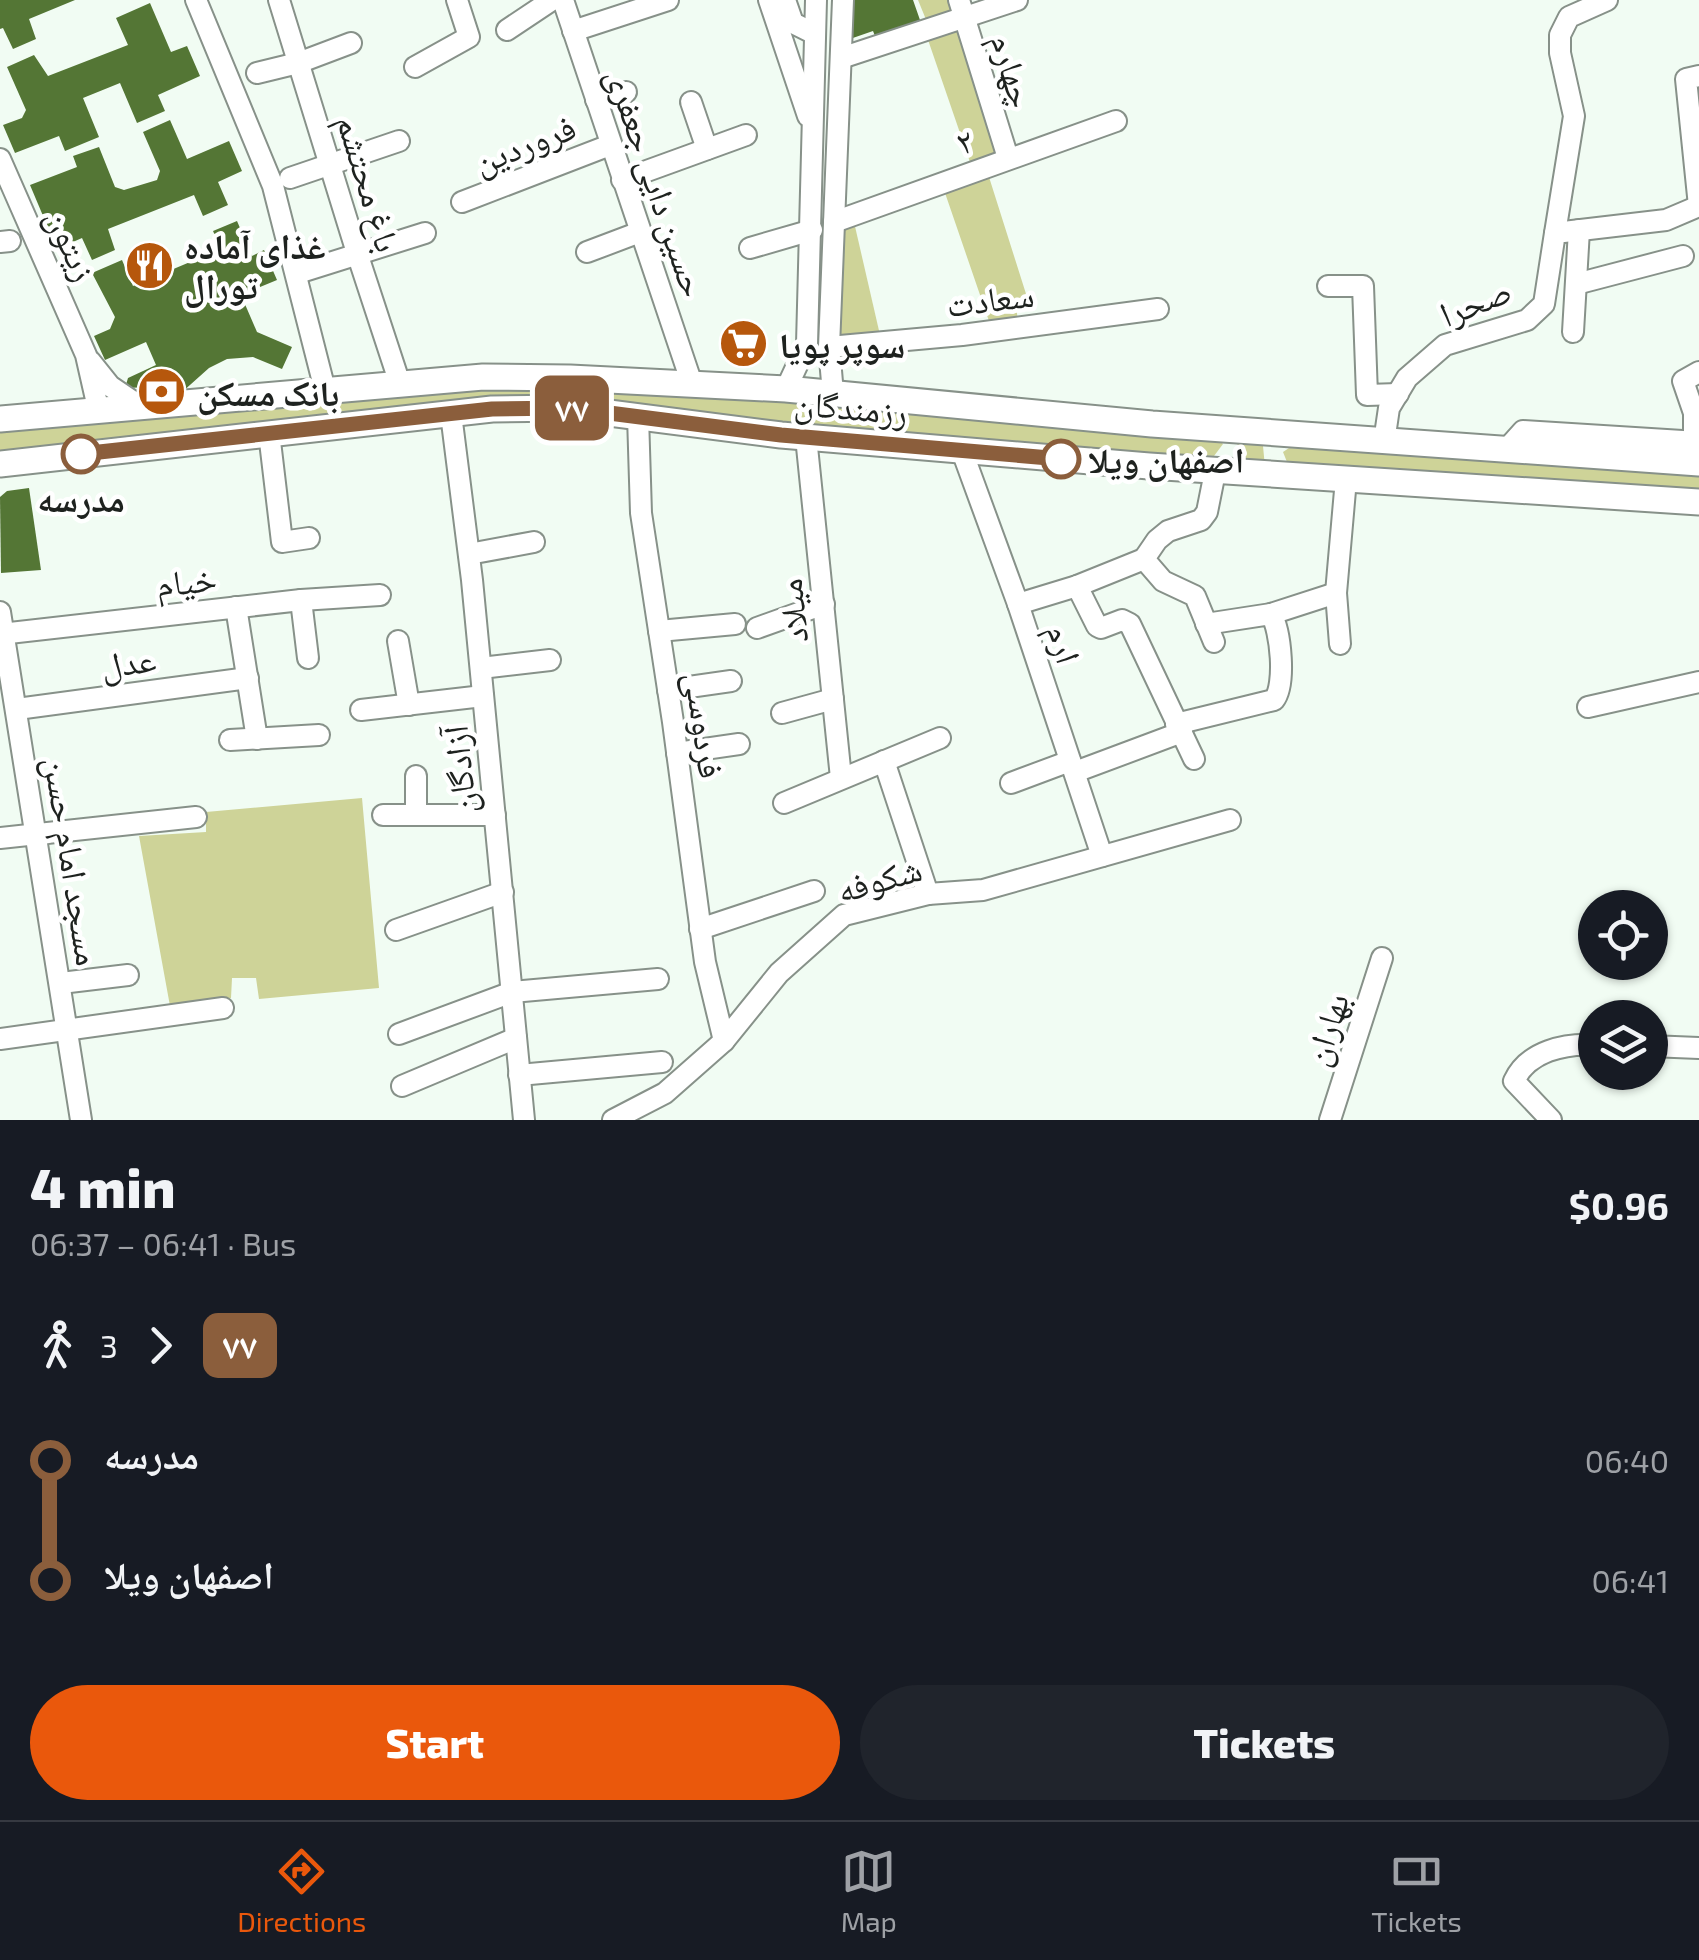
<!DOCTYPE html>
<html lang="en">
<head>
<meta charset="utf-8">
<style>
	body { margin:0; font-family:"Exo 2","Noto Naskh Arabic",sans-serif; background:#20242c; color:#f1f3f6; height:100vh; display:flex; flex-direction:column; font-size:38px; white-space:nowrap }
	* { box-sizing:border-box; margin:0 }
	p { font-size:32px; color:#9ea1a6 }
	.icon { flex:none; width:55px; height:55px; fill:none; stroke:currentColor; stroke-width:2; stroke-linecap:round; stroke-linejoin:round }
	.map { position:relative; height:1120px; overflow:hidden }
	.details { display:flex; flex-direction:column; background:#171b24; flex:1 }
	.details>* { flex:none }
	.badge { padding:0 20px; border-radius:15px; font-size:35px; line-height:65px }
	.controls { position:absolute; left:1578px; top:890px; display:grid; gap:20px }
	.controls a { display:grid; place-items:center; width:90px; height:90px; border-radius:50%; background:#171b24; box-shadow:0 2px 8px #0004; font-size:50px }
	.map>.badge { position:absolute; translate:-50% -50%; box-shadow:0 0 0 5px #fff }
	.legs { display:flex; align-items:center; gap:15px; height:110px; padding:0 30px; font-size:32px }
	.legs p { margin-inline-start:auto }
	.summary { display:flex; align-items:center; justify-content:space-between; height:170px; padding:0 30px }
	h1 { font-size:55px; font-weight:800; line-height:75px }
	.button { display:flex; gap:20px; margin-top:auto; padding:20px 30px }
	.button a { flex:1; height:115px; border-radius:60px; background:#ea580c; color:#fff; font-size:40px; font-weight:800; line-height:115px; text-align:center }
	.button a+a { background:#20242c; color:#f1f3f6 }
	ul { padding:0 30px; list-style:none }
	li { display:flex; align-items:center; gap:35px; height:120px; font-size:38px }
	li i { display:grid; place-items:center; width:15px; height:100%; margin:0 12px; background:currentColor }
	li i::after { content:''; width:25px; height:25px; margin:-12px; border:8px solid; border-radius:50%; background:#171b24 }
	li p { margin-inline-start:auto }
	li:first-child i { background:linear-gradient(#0000 50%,currentColor 0) }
	li:last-child i { background:linear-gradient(currentColor 50%,#0000 0) }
	.tab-bar { display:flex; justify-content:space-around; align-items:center; height:140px; border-top:2px solid #363941; background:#171b24; font-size:28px; color:#9ea1a6 }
	.tab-bar a { display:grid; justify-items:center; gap:5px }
	.tab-bar .active { color:#ea580c }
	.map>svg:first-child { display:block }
	.green { fill:#ced398 }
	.building { fill:#547635 }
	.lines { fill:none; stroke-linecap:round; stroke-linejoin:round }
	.minor-casing { stroke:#879189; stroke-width:24 }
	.major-casing { stroke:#879189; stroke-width:29 }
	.minor { stroke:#fff; stroke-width:20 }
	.major { stroke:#fff; stroke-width:25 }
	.line-1-casing { stroke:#fff; stroke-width:22 }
	.line-1 { stroke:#8b5e3c; stroke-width:15 }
	.stop-1-dot { fill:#fff; stroke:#8b5e3c; stroke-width:5 }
	.labels { text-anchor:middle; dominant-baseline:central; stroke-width:9; stroke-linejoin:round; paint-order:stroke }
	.street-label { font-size:35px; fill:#1e221f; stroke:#fff }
	.poi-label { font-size:35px; font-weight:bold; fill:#1e221f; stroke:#fff; text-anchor:start }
	.stop-label { font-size:35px; font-weight:bold; fill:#1e221f; stroke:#fff; text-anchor:start }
</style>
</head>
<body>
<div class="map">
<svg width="1699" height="1120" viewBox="0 0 1699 1120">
	<rect width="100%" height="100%" fill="#f1fcf3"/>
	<g class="green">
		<polygon points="918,0 950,0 954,13 927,22"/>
		<polygon points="957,27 1000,152 970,162 927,37"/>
		<polygon points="989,177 1027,297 1015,299 1018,321 990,324 944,190"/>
		<polygon points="854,222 880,335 837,339 841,227"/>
		<polygon points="519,387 537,390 535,397 0,454 0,428 327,396"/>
		<polygon points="570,388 753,396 1218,439 1223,444 1214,456 1097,450 662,413 570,398 564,392"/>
		<path d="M1234 437 1271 439 1263 446 1265 467 1233 465C1242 455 1240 448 1234 437Z"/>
		<polygon points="1289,448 1699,471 1699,493 1289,467 1283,452"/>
		<polygon points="362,798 379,988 259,999 256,978 232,978 231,998 170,1006 139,836 206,832 206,812"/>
	</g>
	<g class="building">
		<polygon points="0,0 75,0 29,19 36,39 13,49 3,28 0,29"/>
		<polygon points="849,0 913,0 920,20 875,36 873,31 847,40"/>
		<polygon points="150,3 171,52 187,46 200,76 158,95 165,111 137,123 120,83 83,98 99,137 65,151 59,136 15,153 3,125 22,118 26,110 7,67 34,55 48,76 128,45 116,18"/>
		<polygon points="170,120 187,159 229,141 242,171 218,182 228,205 203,216 194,195 108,229 115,250 92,260 82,238 57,249 30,185 77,167 73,156 99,147 115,187 124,190 157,180 160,171 143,132"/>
		<polygon points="237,221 252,256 264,250 277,280 241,295 257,332 292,347 282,369 253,357 227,359 209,368 181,393 166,377 154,387 125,388 128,378 156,365 146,342 105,360 94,336 110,329 115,317 92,273 122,260 133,286 221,249 213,231"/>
		<polygon points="29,488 41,570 1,573 0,497 7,491"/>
	</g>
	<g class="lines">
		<defs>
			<g id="minor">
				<polyline points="196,0 273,186 325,390"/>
				<polyline points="279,0 358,256 400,384"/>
				<polyline points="563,0 692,384"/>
				<polyline points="769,0 808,116"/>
				<polyline points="785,0 793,23 815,34"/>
				<polyline points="959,0 1008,158"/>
				<polyline points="507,30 552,0"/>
				<polyline points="573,31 668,0"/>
				<polyline points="841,58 1017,0"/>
				<polyline points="415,67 469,37 457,0"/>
				<polyline points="257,73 298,63 351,43"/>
				<polyline points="596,100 626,92"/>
				<polyline points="691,102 707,149"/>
				<polyline points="0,159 86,355 98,408"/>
				<polyline points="290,178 399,141"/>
				<polyline points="622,180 746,135"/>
				<polyline points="462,202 610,145"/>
				<polyline points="1699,206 1686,79 1699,76"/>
				<polyline points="834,222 1116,121"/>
				<polyline points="1555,233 1574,116 1560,53 1560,35 1569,17 1607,0"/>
				<polyline points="0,242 10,241"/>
				<polyline points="750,248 812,230"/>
				<polyline points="587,252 640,232"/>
				<polyline points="301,272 425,233"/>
				<polyline points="1576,284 1683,256"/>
				<polyline points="1328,286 1363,286 1367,395 1398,394"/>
				<polyline points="1573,332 1579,230"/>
				<polyline points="829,347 962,335 1158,309"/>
				<polyline points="90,361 110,386 138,405"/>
				<polyline points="786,389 807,344 816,0"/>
				<polyline points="833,394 829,347 843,0"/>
				<polyline points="451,414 472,580 524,1120"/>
				<polyline points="638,416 641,513 673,722 705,962 724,1041"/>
				<polyline points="269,433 282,542 309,538"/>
				<polyline points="806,437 841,778"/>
				<polyline points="1384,442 1389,408 1407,378 1445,345 1527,320 1544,304 1555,233 1666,220 1699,206"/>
				<polyline points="962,451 1018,604 1102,856"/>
				<polyline points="1505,451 1523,431 1699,442"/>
				<polyline points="1694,451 1694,413 1683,381 1699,372"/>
				<polyline points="469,554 534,542"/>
				<polyline points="1077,586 1097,626 1101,628 1122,620 1130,624 1194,759"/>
				<polyline points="301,600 308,658"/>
				<polyline points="1018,604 1077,586 1144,559"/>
				<polyline points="236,607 257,739"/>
				<polyline points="0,612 81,1120"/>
				<polyline points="1271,614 1336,593"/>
				<polyline points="757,628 824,604"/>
				<polyline points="659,631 735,624"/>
				<polyline points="0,634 301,600 380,595"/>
				<polyline points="398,641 409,705"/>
				<polyline points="1214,642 1195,596 1163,581 1144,559 1157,540 1168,531 1201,520 1207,512 1215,472"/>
				<polyline points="1340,644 1336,593 1346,479"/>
				<polyline points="481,668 550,660"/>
				<polyline points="668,690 731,681"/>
				<polyline points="1588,707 1699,682"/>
				<polyline points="17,709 248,678"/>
				<polyline points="361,710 483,696"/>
				<polyline points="782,713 833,699"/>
				<path d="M1176 724 1274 700C1286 685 1281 631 1271 614L1206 624"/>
				<polyline points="230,740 319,735"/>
				<polyline points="677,753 739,744"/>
				<polyline points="884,761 928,894"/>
				<polyline points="1075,772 1182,732"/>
				<polyline points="416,776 416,815"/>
				<polyline points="1011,783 1070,761"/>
				<polyline points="784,803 940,738"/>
				<polyline points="383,815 495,815"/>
				<polyline points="0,838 196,817"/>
				<polyline points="700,929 814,891"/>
				<polyline points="396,930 503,892"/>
				<polyline points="61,983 128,975"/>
				<polyline points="399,1034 512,992 658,979"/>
				<polyline points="0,1039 223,1008"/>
				<polyline points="1650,1046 1699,1048"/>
				<polyline points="519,1075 662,1062"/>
				<polyline points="402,1086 516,1038"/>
				<polyline points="613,1120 665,1093 724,1041 779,973 844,915 928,894 983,890 1230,820"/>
				<polyline points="1330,1120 1382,958"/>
				<path d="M1551 1120 1514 1081C1528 1051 1565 1043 1595 1045"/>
			</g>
			<g id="major">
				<polyline points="0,419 483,377 570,378 786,389 1152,424 1699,463"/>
				<polyline points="0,464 492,409 570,408 781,435 1149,466 1699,502"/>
			</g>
		</defs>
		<use href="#minor" class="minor-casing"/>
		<use href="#major" class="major-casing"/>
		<use href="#minor" class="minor"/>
		<use href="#major" class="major"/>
	</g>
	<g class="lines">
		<defs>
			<polyline id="line-1" points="81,454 492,409 570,408 781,435 1061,459"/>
		</defs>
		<use href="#line-1" class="line-1-casing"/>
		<use href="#line-1" class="line-1"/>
	</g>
	<defs>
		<symbol id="restaurant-disc" viewBox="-11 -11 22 22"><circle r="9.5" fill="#b6570c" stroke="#fff"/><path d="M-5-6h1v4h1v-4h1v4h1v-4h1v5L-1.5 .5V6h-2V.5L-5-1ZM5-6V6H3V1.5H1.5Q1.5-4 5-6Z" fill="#fff"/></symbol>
		<symbol id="supermarket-disc" viewBox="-11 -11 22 22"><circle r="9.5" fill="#b6570c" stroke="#fff"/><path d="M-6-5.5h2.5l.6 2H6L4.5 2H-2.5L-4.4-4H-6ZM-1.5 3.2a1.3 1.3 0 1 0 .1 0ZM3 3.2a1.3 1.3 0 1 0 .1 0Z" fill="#fff"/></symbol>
		<symbol id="bank-disc" viewBox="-11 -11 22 22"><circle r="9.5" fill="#b6570c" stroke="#fff"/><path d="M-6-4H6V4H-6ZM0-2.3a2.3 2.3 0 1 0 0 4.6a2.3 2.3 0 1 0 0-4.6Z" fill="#fff"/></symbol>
	</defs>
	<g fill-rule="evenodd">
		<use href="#restaurant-disc" x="122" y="238" width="55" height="55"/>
		<use href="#supermarket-disc" x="716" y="316" width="55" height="55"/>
		<use href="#bank-disc" x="134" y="364" width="55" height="55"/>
	</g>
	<g class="stop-1-dot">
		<circle cx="81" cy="454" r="18"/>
		<circle cx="1061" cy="459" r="18"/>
	</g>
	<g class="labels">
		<g class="street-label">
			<text transform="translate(1014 70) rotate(73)">چهارم</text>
			<text transform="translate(964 140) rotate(-20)">۲</text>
			<text transform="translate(524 143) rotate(-21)">فروردین</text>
			<text transform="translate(658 182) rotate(71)">حسین دایی جعفری</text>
			<text transform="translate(370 183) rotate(73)">باغ محتشم</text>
			<text transform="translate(73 244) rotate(66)">زیتون</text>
			<text transform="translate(990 298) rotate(-7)">سعادت</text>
			<text transform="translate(1475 301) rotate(-22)">صحرا</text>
			<text transform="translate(851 406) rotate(5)">رزمندگان</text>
			<text transform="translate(186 580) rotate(-6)">خیام</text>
			<text transform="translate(791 611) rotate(-96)">میلاد</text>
			<text transform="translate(1065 643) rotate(72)">ارم</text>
			<text transform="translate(128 661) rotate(-8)">عدل</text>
			<text transform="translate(706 725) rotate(82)">فردوسی</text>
			<text transform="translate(458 770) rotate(-96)">آزادگان</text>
			<text transform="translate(74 861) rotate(81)">مسجد امام حسن</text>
			<text transform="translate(879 878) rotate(-16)">شکوفه</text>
			<text transform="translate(1325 1029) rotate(-72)">بهاران</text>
		</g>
		<g class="poi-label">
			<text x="184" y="245">غذای آماده<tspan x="184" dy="40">تورال</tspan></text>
			<text x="779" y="344">سوپر پویا</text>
			<text x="197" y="392">بانک مسکن</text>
		</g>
		<g class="stop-label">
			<text x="1088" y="459">اصفهان ویلا</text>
			<text x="81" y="498" text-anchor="middle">مدرسه</text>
		</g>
	</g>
</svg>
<div class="controls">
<a><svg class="icon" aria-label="locate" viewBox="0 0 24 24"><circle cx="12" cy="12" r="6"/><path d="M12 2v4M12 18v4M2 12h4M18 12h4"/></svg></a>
<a><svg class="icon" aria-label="layers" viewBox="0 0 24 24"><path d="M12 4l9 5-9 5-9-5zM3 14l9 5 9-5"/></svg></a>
</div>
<b class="badge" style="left:572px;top:408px;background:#8b5e3c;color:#fff">۷۷</b>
</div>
<section class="details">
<div class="summary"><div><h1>4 min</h1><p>06:37 – 06:41 · Bus</p></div><b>$0.96</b></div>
<div class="legs"><svg class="icon" aria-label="walk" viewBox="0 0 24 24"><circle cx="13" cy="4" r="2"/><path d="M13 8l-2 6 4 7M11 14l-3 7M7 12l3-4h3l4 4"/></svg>3<svg class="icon" aria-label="forward" viewBox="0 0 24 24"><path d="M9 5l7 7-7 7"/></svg><b class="badge" style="background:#8b5e3c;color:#fff">۷۷</b></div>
<ul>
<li><i style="color:#8b5e3c"></i><b>مدرسه</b><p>06:40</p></li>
<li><i style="color:#8b5e3c"></i><b>اصفهان ویلا</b><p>06:41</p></li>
</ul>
<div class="button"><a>Start</a><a>Tickets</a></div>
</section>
<nav class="tab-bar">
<a class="active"><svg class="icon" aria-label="directions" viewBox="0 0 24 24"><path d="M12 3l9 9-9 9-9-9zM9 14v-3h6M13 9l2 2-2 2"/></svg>Directions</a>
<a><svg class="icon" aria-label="map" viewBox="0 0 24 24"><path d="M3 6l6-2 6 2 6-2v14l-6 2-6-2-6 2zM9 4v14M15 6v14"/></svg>Map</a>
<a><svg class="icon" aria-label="tickets" viewBox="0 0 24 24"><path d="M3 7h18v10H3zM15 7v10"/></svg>Tickets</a>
</nav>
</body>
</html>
